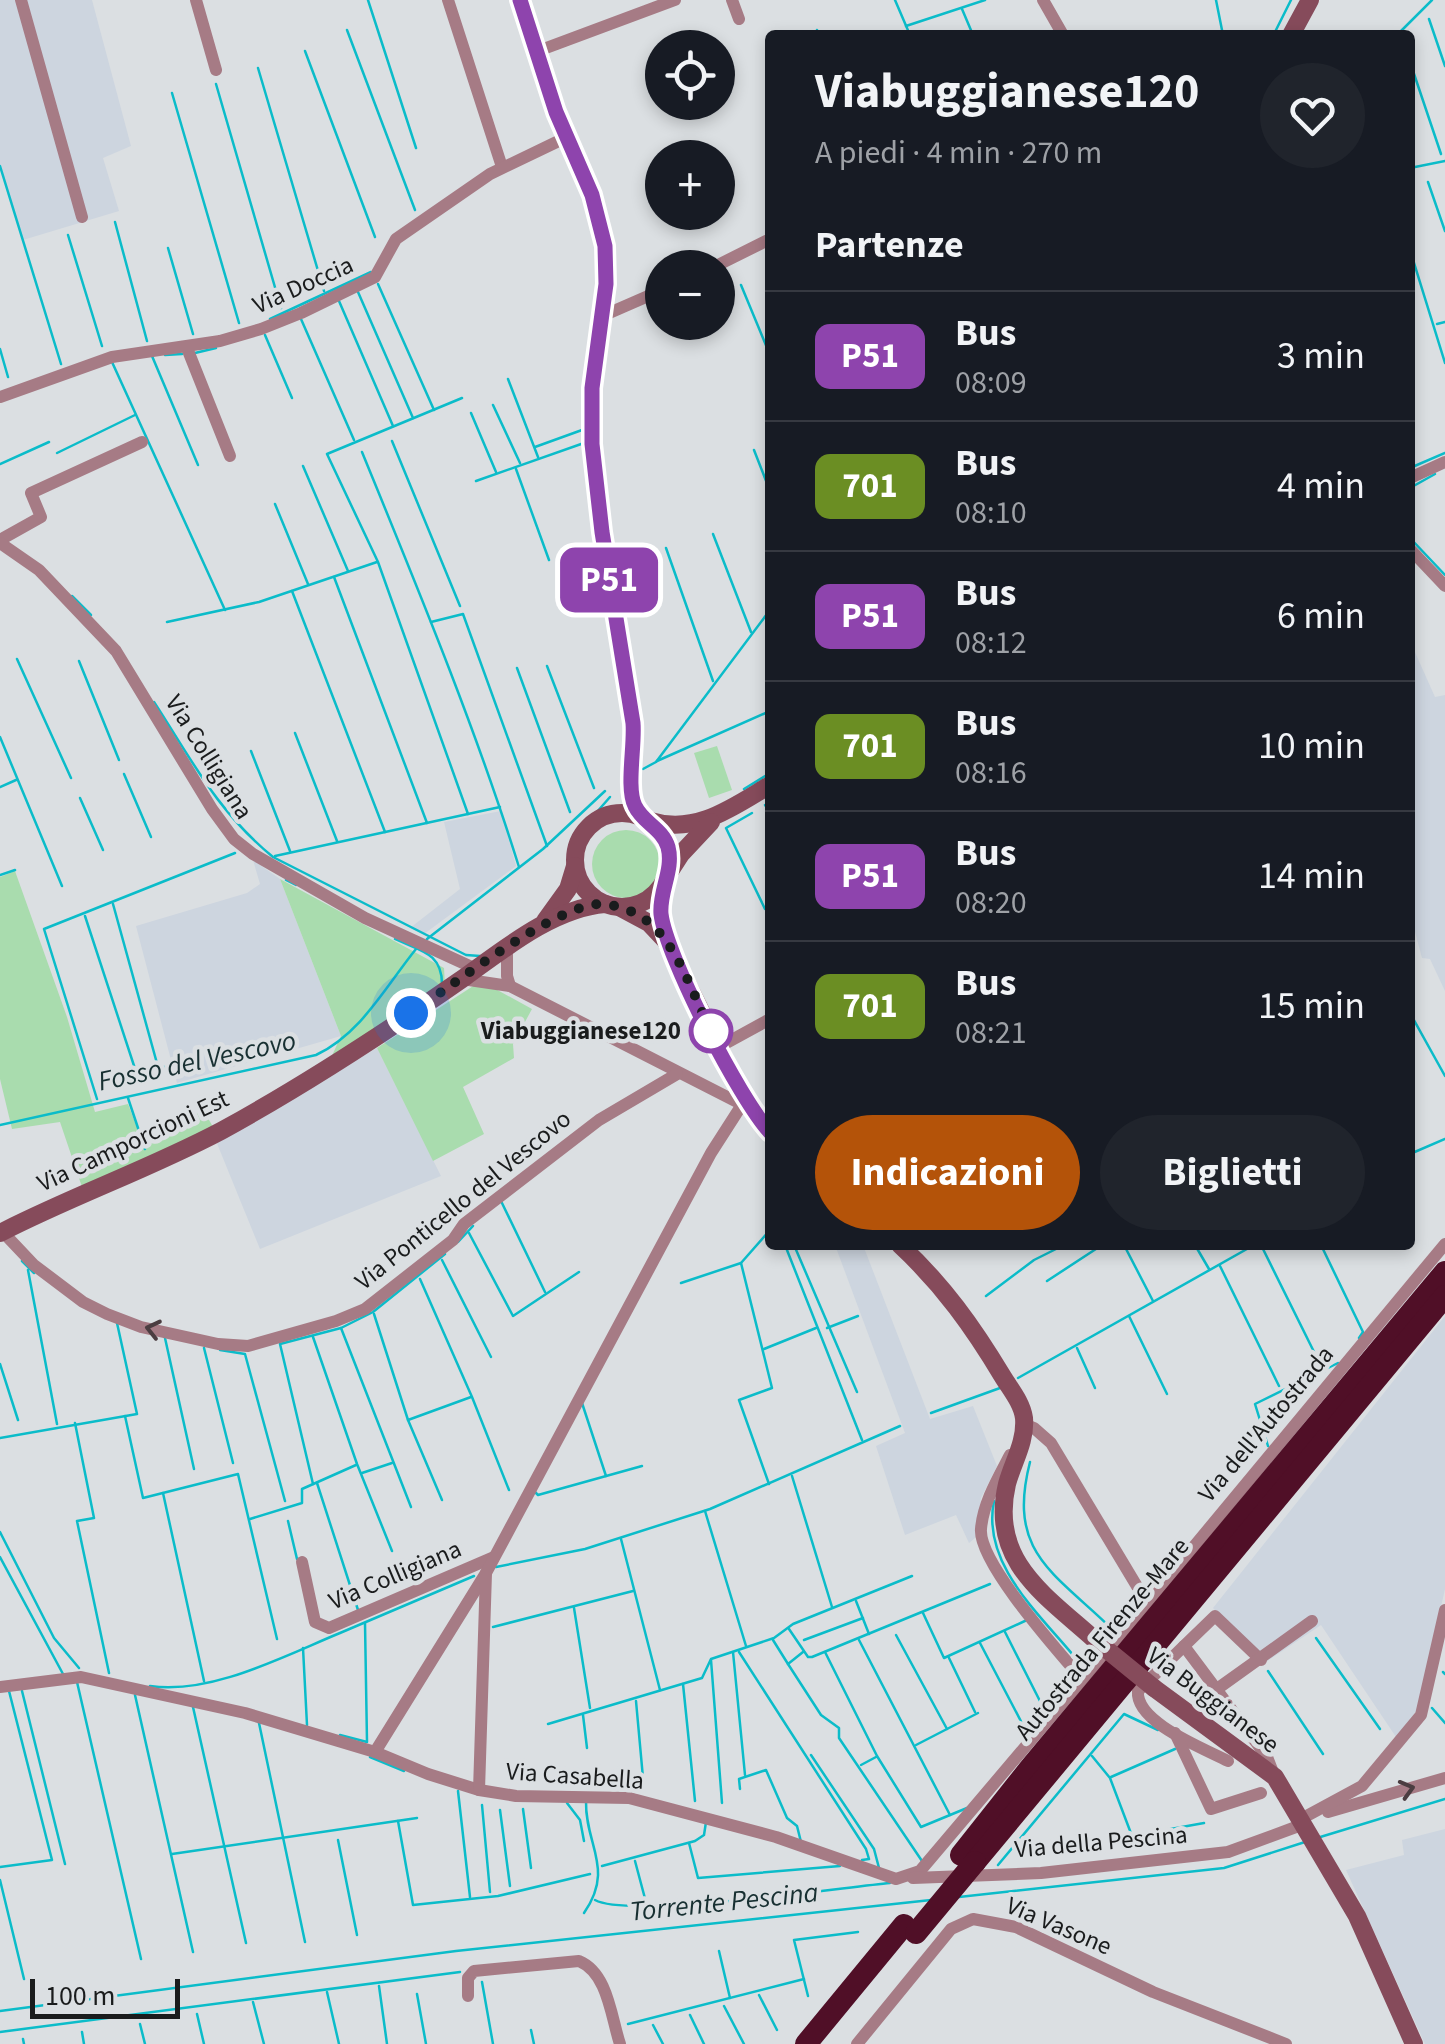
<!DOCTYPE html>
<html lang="it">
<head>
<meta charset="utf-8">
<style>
	body { margin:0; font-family:"Source Sans 3",sans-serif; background:#20242c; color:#f1f3f6; height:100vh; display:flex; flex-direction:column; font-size:38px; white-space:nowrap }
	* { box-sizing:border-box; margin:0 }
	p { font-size:32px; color:#9ea1a6 }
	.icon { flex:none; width:55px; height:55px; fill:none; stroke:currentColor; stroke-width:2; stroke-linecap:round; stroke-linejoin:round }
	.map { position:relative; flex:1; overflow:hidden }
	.drawer { position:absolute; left:765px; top:30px; width:650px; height:1220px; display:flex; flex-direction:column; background:#171b24; border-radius:10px; box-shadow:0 5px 15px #0003 }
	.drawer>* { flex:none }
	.badge { padding:0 20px; border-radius:15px; font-size:35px; line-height:65px }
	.fabs { position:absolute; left:645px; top:30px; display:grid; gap:20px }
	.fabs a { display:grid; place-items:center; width:90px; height:90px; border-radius:50%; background:#171b24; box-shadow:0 5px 15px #0003; font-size:50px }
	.scale { position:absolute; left:30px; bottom:25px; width:150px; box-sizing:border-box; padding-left:10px; border:5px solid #1a1c1d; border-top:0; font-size:28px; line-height:35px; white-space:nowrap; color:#1a1c1d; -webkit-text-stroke:8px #dbdfe2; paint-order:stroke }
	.you { position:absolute; width:50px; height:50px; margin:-25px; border:8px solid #fff; border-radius:50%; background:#1a73e8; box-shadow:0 0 0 15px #1a73e833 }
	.map>.badge { position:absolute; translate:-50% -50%; box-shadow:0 0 0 5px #fff }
	h2 { padding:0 50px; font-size:38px; line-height:90px }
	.round { display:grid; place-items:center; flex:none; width:105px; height:105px; border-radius:52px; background:#20242c }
	.headline { display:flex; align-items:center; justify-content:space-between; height:170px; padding:0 50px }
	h1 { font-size:48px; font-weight:700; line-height:75px }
	.button { display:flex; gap:20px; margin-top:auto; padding:20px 50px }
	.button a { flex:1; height:115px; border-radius:60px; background:#b45309; color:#fff; font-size:40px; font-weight:700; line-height:115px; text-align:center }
	.button a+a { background:#20242c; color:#f1f3f6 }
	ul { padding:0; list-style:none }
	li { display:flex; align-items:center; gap:30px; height:130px; padding:0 50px; border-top:2px solid #363941 }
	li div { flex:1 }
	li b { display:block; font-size:38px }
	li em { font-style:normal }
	li .badge { min-width:110px; font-weight:700; text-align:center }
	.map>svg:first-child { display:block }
	.built { fill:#cdd5df }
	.green { fill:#a9dcae }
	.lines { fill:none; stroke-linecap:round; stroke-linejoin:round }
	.stream { stroke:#0bbcc9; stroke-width:2.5 }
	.street { stroke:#a67b85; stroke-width:12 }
	.secondary { stroke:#864b5b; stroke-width:18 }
	.highway { stroke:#500f27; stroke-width:22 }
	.secondary-bridge { stroke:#864b5b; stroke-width:18 }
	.highway-bridge { stroke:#500f27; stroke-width:22 }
	.oneway { stroke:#4b3d41 }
	.line-casing { stroke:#fff; stroke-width:22 }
	.line { stroke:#8e44ad; stroke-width:15 }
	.walk { stroke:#1a1c1d; stroke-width:10; stroke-dasharray:0 18 }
	.stop-dot { fill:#fff; stroke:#8e44ad; stroke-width:5 }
	.labels { text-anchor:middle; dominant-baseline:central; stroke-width:9; stroke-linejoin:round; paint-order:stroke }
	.street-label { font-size:25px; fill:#1a1c1d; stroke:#dbdfe2 }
	.stop-label { font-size:25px; font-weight:bold; fill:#1a1c1d; stroke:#dbdfe2; text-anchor:end }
	.water-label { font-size:28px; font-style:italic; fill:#183032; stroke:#dbdfe2 }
</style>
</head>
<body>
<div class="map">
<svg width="1445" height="2044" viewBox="0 0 1445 2044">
	<rect width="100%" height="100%" fill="#dbdfe2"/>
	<g class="built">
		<polygon points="0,0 92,0 131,146 103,158 119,211 23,240 0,164"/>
		<polygon points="1410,641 1435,697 1445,695 1445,991 1430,959 1422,958 1410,913"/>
		<polygon points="501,811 516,866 424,934 410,928 460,889 444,822"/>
		<polygon points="253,860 280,879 341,1036 177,1083 136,926 247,893 260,884"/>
		<polygon points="377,1048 441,1176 260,1249 216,1141"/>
		<polygon points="835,1245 863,1245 930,1419 973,1406 997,1466 981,1498 975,1538 969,1543 956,1515 905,1535 876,1446 905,1433"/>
		<polygon points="1445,1316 1445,1589 1418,1709 1396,1737 1321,1625 1266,1662 1213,1608"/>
		<polygon points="1445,1829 1445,2044 1425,2044 1346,1870 1404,1855 1402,1840"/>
	</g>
	<g class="green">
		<polygon points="717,746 732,790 709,798 694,753"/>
		<circle cx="626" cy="864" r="34"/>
		<polygon points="15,871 67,1017 95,1112 128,1104 138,1130 204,1111 213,1127 82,1187 60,1122 12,1129 0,1079 0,877"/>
		<polygon points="280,879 444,968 445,986 330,1060 341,1036"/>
		<polygon points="481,981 532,1009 513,1044 514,1058 463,1087 484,1134 433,1161 377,1048"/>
	</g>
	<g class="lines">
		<g class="stream">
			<polyline points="368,0 416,148"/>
			<polyline points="895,0 910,35"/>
			<polyline points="1216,0 1223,35"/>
			<polyline points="962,9 973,35"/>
			<polyline points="1429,19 1445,66"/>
			<polyline points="906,26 985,0"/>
			<polyline points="347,30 415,210"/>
			<polyline points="817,30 819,35"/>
			<polyline points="1276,30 1291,0"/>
			<polyline points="1397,35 1432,0"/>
			<polyline points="305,51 375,237"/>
			<polyline points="1410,62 1441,154"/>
			<polyline points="258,68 324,291"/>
			<polyline points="216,84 281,308"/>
			<polyline points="172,93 239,323"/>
			<polyline points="0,166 61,364"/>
			<polyline points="1410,168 1445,161"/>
			<polyline points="1428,182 1445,231"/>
			<polyline points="115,222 147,341"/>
			<polyline points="68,235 102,346"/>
			<polyline points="168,248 193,334"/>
			<polyline points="1410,250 1445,363"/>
			<polyline points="378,284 434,410"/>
			<polyline points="741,285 770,355"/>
			<polyline points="358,292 413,418"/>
			<polyline points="339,301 393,426"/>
			<polyline points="270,319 371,272"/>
			<polyline points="301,319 354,440"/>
			<polyline points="1437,324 1445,322"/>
			<polyline points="265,335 292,398"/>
			<polyline points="0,349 8,377"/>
			<polyline points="195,353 216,348"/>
			<polyline points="165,355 182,354"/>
			<polyline points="152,356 198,465"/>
			<polyline points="112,362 225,610"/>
			<polyline points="508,379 538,457"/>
			<polyline points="462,398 327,454 378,562 468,814"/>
			<polyline points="493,405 520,463"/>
			<polyline points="471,413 496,472"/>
			<polyline points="392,441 460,606"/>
			<polyline points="535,447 582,430"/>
			<polyline points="754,450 770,491"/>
			<path d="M362 452C418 589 475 726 519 867"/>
			<polyline points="57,453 135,415"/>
			<polyline points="0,464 49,442"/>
			<polyline points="303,466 348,571"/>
			<polyline points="1410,468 1445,453"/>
			<polyline points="516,469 549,560"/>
			<polyline points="476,481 584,443"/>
			<polyline points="1410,488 1435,474"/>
			<polyline points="275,504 308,584"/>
			<polyline points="713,534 751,632"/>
			<polyline points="1410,538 1445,575"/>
			<polyline points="666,548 713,681"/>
			<polyline points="334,577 427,823"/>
			<polyline points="292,591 385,832"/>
			<polyline points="72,596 91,615"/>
			<polyline points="167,622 259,602 377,562"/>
			<polyline points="431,622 463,614 547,846"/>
			<polyline points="17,659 71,778"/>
			<polyline points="79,661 119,760"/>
			<polyline points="547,666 594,788"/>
			<polyline points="517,668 570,812"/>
			<path d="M154 702C193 762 217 811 273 857L466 955 480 956"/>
			<polyline points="295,733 337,841"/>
			<polyline points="0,737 62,886"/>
			<polyline points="251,751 290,851"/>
			<polyline points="657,761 770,711"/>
			<polyline points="643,769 656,762 770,610"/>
			<polyline points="124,774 151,837"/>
			<polyline points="0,787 16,780"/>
			<polyline points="744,789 770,773"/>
			<polyline points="80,798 103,850"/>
			<polyline points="765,805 770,812"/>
			<polyline points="752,813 726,828 765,909"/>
			<polyline points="275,856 500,807"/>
			<polyline points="569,862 576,836 610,797"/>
			<polyline points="0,875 15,870"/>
			<polyline points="286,880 296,885"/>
			<polyline points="113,904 158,1067 166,1067"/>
			<polyline points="85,916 139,1081"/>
			<path d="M395 939C419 951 442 952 442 984"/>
			<polyline points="427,939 543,849 605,791"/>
			<polyline points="1410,1013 1445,1076"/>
			<polyline points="128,1098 145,1149"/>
			<polyline points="97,1099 44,929 235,853"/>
			<path d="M0 1125 316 1055C361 1034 386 986 416 949"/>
			<polyline points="1410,1154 1445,1139"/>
			<polyline points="501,1201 545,1292"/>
			<polyline points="469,1233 513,1316 579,1272"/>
			<polyline points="458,1242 473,1226"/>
			<polyline points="785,1245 862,1440"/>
			<polyline points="794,1245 857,1392"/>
			<polyline points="1124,1245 1153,1301"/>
			<polyline points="1195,1245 1209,1269"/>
			<polyline points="1261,1245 1324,1372"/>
			<polyline points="1321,1245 1363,1332 1359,1338"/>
			<polyline points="442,1260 491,1357"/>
			<polyline points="22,1261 34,1273"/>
			<polyline points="741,1263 772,1388 739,1400 769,1484"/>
			<polyline points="1220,1266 1279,1386"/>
			<polyline points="28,1270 57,1424"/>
			<polyline points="420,1279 472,1397 509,1490"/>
			<polyline points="1047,1281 1102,1245"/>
			<polyline points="681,1283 741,1263 770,1230"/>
			<polyline points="986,1296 1034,1260 1064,1245"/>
			<polyline points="374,1314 408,1420 442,1500"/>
			<polyline points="1129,1316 1167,1394"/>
			<polyline points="341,1328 411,1507"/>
			<polyline points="827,1328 858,1316"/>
			<polyline points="313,1337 357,1464 392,1551"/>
			<polyline points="165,1338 194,1469"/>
			<polyline points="204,1348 233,1463"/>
			<polyline points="1077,1348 1095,1388"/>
			<polyline points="764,1349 816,1328"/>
			<polyline points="220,1350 245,1354 285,1501"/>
			<polyline points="0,1364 18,1420"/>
			<polyline points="1018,1378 1254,1245"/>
			<polyline points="582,1403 606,1476"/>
			<polyline points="931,1413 1000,1388"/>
			<polyline points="125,1416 143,1498 238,1474 277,1639"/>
			<polyline points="408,1420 471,1397"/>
			<polyline points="75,1423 94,1518 77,1521 109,1673"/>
			<polyline points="0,1438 137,1414 117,1323"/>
			<polyline points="1268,1446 1255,1404 1338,1363"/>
			<path d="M1030 1462C1007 1552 1052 1571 1111 1628"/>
			<polyline points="362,1473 392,1463"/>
			<polyline points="792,1476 832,1607"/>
			<polyline points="317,1483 358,1610"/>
			<polyline points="313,1484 280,1344 341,1328 373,1312 445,1254"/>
			<polyline points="534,1491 538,1495 642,1466"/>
			<polyline points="163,1493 204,1681"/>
			<path d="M994 1501C981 1565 1041 1615 1078 1661"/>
			<polyline points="705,1511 746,1646"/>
			<polyline points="250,1519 302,1503 302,1489 356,1465"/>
			<polyline points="288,1521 297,1559"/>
			<polyline points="0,1532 54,1638 79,1668"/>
			<polyline points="621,1539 660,1690"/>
			<polyline points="0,1557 63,1674"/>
			<polyline points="496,1567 585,1549 710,1509 900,1426"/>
			<polyline points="856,1601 869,1634"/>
			<polyline points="574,1608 590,1708"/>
			<polyline points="923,1613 944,1658 1027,1620"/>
			<polyline points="493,1627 633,1591"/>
			<polyline points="789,1629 808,1657 812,1657 990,1584"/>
			<polyline points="1005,1632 1045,1711"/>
			<polyline points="896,1635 947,1729"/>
			<polyline points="1316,1638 1380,1729"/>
			<polyline points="773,1640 788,1664 803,1652"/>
			<polyline points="804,1640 863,1618"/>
			<polyline points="859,1640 950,1815"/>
			<polyline points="980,1643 1025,1729"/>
			<polyline points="303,1648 307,1725"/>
			<polyline points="733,1652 745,1775"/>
			<polyline points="739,1652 866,1849 869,1859 862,1860"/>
			<polyline points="825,1652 877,1756 921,1827 967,1808"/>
			<polyline points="949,1658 975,1712"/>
			<polyline points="711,1660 722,1803"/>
			<polyline points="788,1664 821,1715 839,1728 839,1738 922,1861"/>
			<polyline points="1268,1671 1323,1754"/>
			<polyline points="1443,1672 1445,1674"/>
			<polyline points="77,1682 141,1959"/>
			<polyline points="683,1684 695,1801"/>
			<path d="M150 1686C211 1695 284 1656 340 1633 384 1614 429 1595 474 1576"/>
			<polyline points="22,1691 65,1864"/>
			<polyline points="135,1695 193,1952"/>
			<polyline points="636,1701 644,1789"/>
			<polyline points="193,1707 246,1943"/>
			<polyline points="1432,1708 1445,1723"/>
			<polyline points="583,1715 587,1748"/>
			<polyline points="259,1723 305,1942"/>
			<polyline points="548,1724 702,1678 711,1659 774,1638 793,1624 912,1576"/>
			<polyline points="340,1735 367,1742 365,1623"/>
			<polyline points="916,1745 978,1713"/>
			<polyline points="811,1755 874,1849 879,1868"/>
			<polyline points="1092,1756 1110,1778 1132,1836 1204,1823"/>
			<polyline points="370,1757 404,1771"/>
			<polyline points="861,1765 876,1757"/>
			<polyline points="1111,1777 1175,1749"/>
			<polyline points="740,1789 739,1779 766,1770 787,1818 797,1826 801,1842"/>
			<polyline points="458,1791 470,1897"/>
			<polyline points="567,1803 580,1820 584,1841"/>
			<polyline points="482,1805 490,1892"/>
			<polyline points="523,1809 531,1868"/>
			<polyline points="500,1810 510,1886"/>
			<polyline points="398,1821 413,1905 498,1896 590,1874"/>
			<polyline points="1317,1838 1445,1799"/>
			<polyline points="338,1840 357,1935"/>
			<polyline points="689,1843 698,1878 840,1866"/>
			<polyline points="172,1854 417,1818"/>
			<polyline points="635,1861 647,1906"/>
			<polyline points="998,1865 1124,1714 1158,1730"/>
			<polyline points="602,1866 695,1841 704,1835 706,1822"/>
			<polyline points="0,1867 52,1860 9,1691"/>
			<polyline points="0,1880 24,1979"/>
			<polyline points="959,1897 1224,1868 1305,1842"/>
			<path d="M595 1900C630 1919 837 1888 890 1883"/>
			<path d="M584 1913C615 1868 585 1846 586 1801"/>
			<polyline points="719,1951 730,1998"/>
			<polyline points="482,1982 493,2044"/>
			<polyline points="379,1986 387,2044"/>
			<polyline points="327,1992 339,2044"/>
			<polyline points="417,1994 426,2044"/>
			<polyline points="759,1995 777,2030"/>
			<polyline points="808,1996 794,1940 858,1932"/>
			<polyline points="253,2002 264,2044"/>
			<polyline points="724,2006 744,2044"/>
			<polyline points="0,2011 456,1951 931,1900"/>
			<polyline points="197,2014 204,2044"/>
			<polyline points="690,2015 704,2044"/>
			<polyline points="140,2024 145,2044"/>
			<polyline points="628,2024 804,1979"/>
			<polyline points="653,2025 663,2044"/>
			<polyline points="531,2030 534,2044"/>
			<polyline points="0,2032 460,1972"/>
			<polyline points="82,2032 84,2044"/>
			<polyline points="23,2039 24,2044"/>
		</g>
		<g class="street">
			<polyline points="21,0 82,217"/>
			<polyline points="196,0 216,70"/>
			<polyline points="448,0 502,167"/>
			<polyline points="732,0 739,19"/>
			<polyline points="1043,0 1063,35"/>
			<polyline points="538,51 675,0"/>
			<polyline points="712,268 770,239"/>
			<polyline points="600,317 662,290"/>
			<polyline points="187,348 230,456"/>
			<polyline points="0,397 112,357 220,341 261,329 301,313 375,277 396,239 490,174 567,137"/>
			<polyline points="1410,478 1445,462"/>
			<polyline points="0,540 41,517 31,493 142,442"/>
			<polyline points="0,543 39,570 116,651 212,809 234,839 253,854 365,918 476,969"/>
			<polyline points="1410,549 1445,586"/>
			<polyline points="507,949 507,976 510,986"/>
			<polyline points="462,979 510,986 743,1105"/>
			<polyline points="719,1047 770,1019"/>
			<polyline points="0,1229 34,1265 83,1302 107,1314 141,1327 218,1344 248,1346 336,1321 365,1309 453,1240 464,1224 599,1120 677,1074"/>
			<polyline points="1024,1424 1034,1428 1051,1443 1147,1603 1445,1244"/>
			<path d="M1010 1455C998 1478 983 1503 981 1529 978 1562 1058 1651 1081 1678"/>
			<polyline points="302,1562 315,1622 329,1628 494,1557"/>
			<path d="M1184 1646 1138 1691C1135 1722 1203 1748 1228 1761"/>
			<polyline points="1261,1660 1215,1616 1184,1646 1267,1757 1274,1775"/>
			<polyline points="0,1687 81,1677 245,1713 375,1752 428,1774 479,1790 516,1796 629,1798 776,1837 896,1879 920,1871 1147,1603"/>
			<polyline points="1217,1689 1312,1621"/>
			<polyline points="1175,1733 1211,1809 1261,1793"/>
			<polyline points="375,1752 486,1573"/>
			<polyline points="479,1790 486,1573 711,1153 745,1100"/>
			<polyline points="1328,1812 1445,1778"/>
			<polyline points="1301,1819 1362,1786 1421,1715 1445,1610"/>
			<polyline points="913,1878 1041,1873 1228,1852 1304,1824"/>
			<path d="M468 1996V1978L474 1971 579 1961C608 1973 611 2017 620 2044"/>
			<polyline points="857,2044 951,1929 973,1919 1016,1927 1153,1992 1286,2044"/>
		</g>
		<g class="secondary">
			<path d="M520 0 556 112 592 195 605 247 606 284 592 388 591 444 602 532 633 723C636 754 622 792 643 818"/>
			<polyline points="1291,35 1310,0"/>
			<circle cx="622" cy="860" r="47"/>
			<path d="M651 821C696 835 733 807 770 785"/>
			<polyline points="670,871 681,854 711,822"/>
			<polyline points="621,908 649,923 666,941 745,1100 770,1132"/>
			<polyline points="545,921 568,889 575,866"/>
			<path d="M0 1233C72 1196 149 1169 221 1131 305 1085 386 1032 465 977 504 949 554 908 605 904"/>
			<path d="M900 1245C943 1285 973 1327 1003 1377 1011 1390 1022 1403 1024 1418 1026 1442 1013 1462 1007 1484 989 1561 1045 1595 1095 1640"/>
			<polyline points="1154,1688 1275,1777 1357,1916 1414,2044"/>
		</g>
		<g class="highway">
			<polyline points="961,1855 1030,1768 1445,1272"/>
			<polyline points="975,1862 1445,1296"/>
			<polyline points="806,2044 904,1925"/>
		</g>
		<polyline class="secondary-bridge" points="1095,1640 1154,1688"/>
		<polyline class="highway-bridge" points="916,1933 975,1862"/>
	</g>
	<defs><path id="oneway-chevron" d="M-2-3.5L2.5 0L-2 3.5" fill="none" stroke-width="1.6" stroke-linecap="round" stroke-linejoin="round" transform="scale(2.5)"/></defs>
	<g class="oneway">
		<use href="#oneway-chevron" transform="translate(153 1329) rotate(-167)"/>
		<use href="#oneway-chevron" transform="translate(1407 1789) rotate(-16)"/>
	</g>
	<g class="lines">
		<defs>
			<path id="line" d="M520 0 556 112 592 195 605 246 606 284 592 388V444L602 532 633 723C635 746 626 788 635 806 643 823 662 828 668 847 674 870 659 891 661 914 666 956 740 1100 770 1132"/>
		</defs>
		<use href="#line" class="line-casing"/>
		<use href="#line" class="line"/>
		<path class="walk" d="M411 1013C451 987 558 902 603 904 624 906 643 915 657 930 681 956 695 999 711 1031"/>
	</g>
	<circle class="stop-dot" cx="711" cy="1031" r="20"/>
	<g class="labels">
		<g class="street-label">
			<text transform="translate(303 285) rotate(-24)">Via Doccia</text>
			<text transform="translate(209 757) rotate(58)">Via Colligiana</text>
			<text transform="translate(133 1141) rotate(-25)">Via Camporcioni Est</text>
			<text transform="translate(463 1200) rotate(-39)">Via Ponticello del Vescovo</text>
			<text transform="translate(1266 1424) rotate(-50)">Via dell'Autostrada</text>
			<text transform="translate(395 1575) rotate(-23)">Via Colligiana</text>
			<text transform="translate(1102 1639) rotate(-50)">Autostrada Firenze-Mare</text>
			<text transform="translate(1213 1700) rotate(37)">Via Buggianese</text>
			<text transform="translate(575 1776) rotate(4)">Via Casabella</text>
			<text transform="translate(1101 1842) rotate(-5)">Via della Pescina</text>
			<text transform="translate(1059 1926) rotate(23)">Via Vasone</text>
		</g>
		<g class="stop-label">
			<text x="681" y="1031">Viabuggianese120</text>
		</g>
		<g class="water-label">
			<text transform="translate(197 1061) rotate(-12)">Fosso del Vescovo</text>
			<text transform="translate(724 1902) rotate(-6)">Torrente Pescina</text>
		</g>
	</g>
</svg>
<div class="fabs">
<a><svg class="icon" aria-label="locate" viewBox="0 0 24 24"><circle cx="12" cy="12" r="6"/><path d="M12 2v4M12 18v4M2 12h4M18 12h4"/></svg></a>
<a>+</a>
<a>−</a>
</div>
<div class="scale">100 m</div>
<div class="you" style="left:411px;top:1013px"></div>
<b class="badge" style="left:609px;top:580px;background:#8e44ad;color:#fff">P51</b>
<section class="drawer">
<div class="headline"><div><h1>Viabuggianese120</h1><p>A piedi · 4 min · 270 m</p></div><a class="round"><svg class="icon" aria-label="heart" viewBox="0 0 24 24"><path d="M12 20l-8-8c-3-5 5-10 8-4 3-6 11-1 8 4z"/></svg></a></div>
<h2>Partenze</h2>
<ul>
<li><span class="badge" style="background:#8e44ad;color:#fff">P51</span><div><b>Bus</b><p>08:09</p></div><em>3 min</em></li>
<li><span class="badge" style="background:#6b8e23;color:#fff">701</span><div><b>Bus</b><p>08:10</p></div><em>4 min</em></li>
<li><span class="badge" style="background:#8e44ad;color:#fff">P51</span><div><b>Bus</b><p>08:12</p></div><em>6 min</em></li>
<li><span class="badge" style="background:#6b8e23;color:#fff">701</span><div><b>Bus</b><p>08:16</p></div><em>10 min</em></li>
<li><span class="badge" style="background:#8e44ad;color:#fff">P51</span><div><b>Bus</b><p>08:20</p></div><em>14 min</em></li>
<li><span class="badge" style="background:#6b8e23;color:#fff">701</span><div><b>Bus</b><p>08:21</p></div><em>15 min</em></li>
</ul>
<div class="button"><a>Indicazioni</a><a>Biglietti</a></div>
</section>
</div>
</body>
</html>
